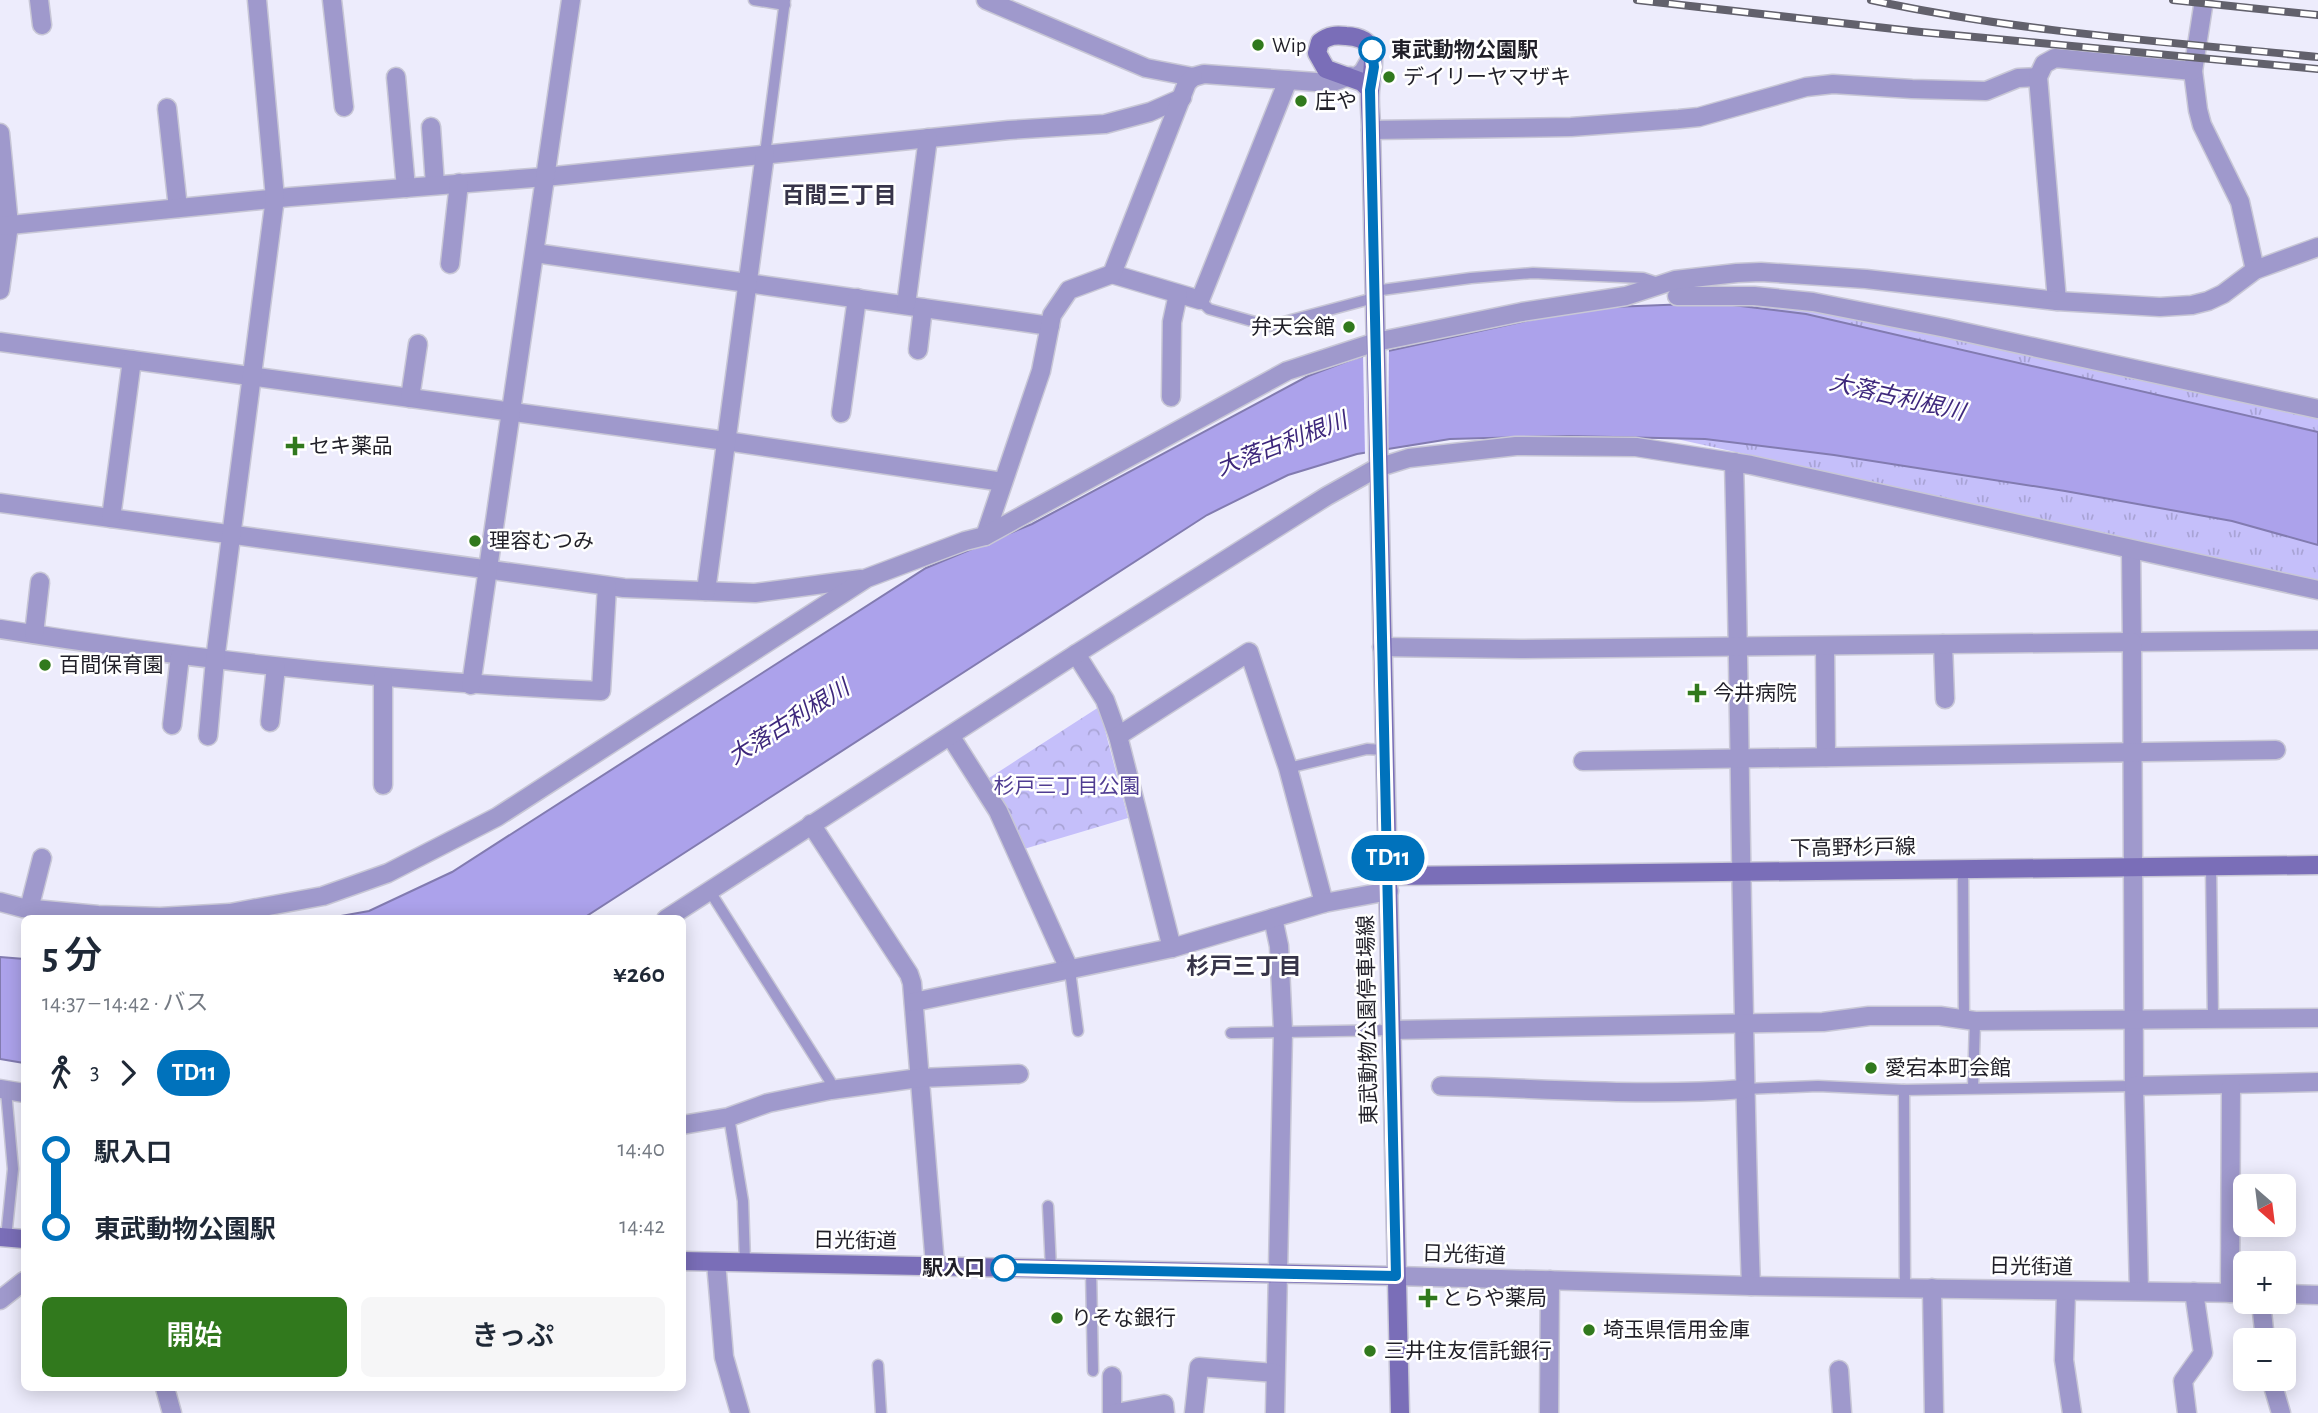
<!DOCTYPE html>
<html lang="ja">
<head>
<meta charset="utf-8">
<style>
	body { margin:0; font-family:"Alegreya Sans","Noto Sans JP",sans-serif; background:#f6f6f7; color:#1f2937; height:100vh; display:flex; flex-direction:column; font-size:26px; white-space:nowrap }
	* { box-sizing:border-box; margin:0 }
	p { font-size:23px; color:#747a83 }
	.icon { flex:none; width:38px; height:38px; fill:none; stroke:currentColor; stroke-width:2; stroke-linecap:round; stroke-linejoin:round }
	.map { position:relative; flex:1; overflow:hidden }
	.drawer { position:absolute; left:21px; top:915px; width:665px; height:476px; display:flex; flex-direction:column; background:#fff; border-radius:10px; box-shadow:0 4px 18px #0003 }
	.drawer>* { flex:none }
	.badge { padding:0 14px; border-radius:23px; font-size:24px; line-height:46px }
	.needle { width:46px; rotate:152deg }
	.tools { position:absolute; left:2233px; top:1174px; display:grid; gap:14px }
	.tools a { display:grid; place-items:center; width:63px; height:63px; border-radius:10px; background:#fff; box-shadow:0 4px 18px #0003; font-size:35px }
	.map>.badge { position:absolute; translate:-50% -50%; box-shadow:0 0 0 4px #fff }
	.legs { display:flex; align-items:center; gap:10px; height:77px; padding:0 21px; font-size:23px }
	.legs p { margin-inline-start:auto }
	.summary { display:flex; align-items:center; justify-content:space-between; height:119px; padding:0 21px }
	h1 { font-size:38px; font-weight:600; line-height:52px }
	.action { display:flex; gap:14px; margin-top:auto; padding:14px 21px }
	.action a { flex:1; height:80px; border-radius:10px; background:#31791d; color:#fff; font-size:28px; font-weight:600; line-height:80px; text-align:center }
	.action a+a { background:#f6f6f7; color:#1f2937 }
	ul { padding:0 21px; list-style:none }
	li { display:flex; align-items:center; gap:24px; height:77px; font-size:26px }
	li i { display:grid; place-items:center; width:10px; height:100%; margin:0 9px; background:currentColor }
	li i::after { content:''; width:18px; height:18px; margin:-9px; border:5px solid; border-radius:50%; background:#fff }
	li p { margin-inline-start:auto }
	li:first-child i { background:linear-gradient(#0000 50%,currentColor 0) }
	li:last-child i { background:linear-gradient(currentColor 50%,#0000 0) }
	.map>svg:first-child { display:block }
	.grass { fill:url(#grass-tufts) }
	.park { fill:url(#park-crowns) }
	.water { fill:#aca2eb; stroke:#827bb0; stroke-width:2 }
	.pier { fill:#edecfc }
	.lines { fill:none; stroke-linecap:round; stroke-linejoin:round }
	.service-casing { stroke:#c8c7d6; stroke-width:13 }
	.minor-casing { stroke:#c8c7d6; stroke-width:21 }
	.tertiary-casing { stroke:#c8c7d6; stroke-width:21 }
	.secondary-casing { stroke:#c8c7d6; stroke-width:21 }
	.service { stroke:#9f99cc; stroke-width:10 }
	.minor { stroke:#9f99cc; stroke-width:18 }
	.tertiary { stroke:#9f99cc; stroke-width:18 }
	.secondary { stroke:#7a6eb8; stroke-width:18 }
	.rail-casing { stroke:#62616c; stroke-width:8 }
	.rail { stroke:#fff; stroke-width:5; stroke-dasharray:16; stroke-linecap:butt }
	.line-1-casing { stroke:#fff; stroke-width:16 }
	.line-1 { stroke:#0072bc; stroke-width:10 }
	.poi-dot { fill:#31791d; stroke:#fff; stroke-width:2.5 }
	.stop-1-dot { fill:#fff; stroke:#0072bc; stroke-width:3.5 }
	.labels { text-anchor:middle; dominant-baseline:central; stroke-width:5; stroke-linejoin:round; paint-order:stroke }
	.poi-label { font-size:21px; fill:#201f28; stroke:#fff; text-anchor:start }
	.stop-label { font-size:21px; font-weight:bold; fill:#201f28; stroke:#fff; text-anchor:start }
	.park-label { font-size:21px; fill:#503d92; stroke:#fff }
	.street-label { font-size:21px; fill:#201f28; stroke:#fff }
	.neighbourhood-label { font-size:23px; font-weight:bold; fill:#373449; stroke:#fff }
	.water-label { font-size:23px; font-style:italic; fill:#3e287c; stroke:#fff }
</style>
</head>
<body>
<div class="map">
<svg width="2318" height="1413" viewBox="0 0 2318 1413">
	<defs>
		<pattern id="grass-tufts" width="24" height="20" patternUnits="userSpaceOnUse" patternTransform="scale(1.75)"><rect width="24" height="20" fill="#c5bffa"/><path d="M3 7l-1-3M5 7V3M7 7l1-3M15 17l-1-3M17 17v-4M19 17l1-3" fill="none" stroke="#a9a4d6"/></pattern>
		<pattern id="park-crowns" width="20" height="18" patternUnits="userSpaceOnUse" patternTransform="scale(1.75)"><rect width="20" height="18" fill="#c5bffa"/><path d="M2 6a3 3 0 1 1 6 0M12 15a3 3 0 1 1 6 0" fill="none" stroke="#a9a4d6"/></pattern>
	</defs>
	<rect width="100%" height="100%" fill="#edecfc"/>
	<g class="grass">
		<polygon points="1716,303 1804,306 2318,417 2318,432 1806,314"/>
		<polygon points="1672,438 1705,439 1834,455 2065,491 2232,521 2318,545 2318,580"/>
	</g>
	<polygon class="park" points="1099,707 1128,818 1024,849 1008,811 986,780"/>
	<g class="water">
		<polygon points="1716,303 1806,314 2318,432 2318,545 2232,521 2065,491 1834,455 1705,439 1568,436 1450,439 1357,454 1288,475 1207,515 582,919 324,919 369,911 452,872 926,568 1032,524 1308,376 1356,358 1585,308"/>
		<polygon points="0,957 24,959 24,1063 0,1059"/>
	</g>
	<polygon class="pier" points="1389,347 1388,453 1365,456 1363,353"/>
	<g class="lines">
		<defs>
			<g id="service">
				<polyline points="754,0 785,5"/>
				<polyline points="1350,76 1360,69 1371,50"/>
				<polyline points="765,154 785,0"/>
				<polyline points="1374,291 1471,278 1533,273 1643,278 1658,283"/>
				<polyline points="1200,300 1209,309 1269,326 1374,298"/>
				<polyline points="1288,768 1367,749 1384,750"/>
				<polyline points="2211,867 2213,1019"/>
				<polyline points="1963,869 1964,1020"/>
				<polyline points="709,890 830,1081 831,1090"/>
				<polyline points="1070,971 1078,1031"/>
				<polyline points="1231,1033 1391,1030"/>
				<polyline points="1973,1088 1975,1021"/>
				<polyline points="1744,1089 1818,1086 1904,1090 2134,1086"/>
				<polyline points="1904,1090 1905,1288"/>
				<polyline points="729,1117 743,1201 745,1262"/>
				<polyline points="1048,1206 1051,1269"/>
				<polyline points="6,1238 13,1169 6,1091"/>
				<polyline points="1091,1270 1093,1371"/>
				<polyline points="878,1365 881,1413"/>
			</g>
			<g id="minor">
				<polyline points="39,0 42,25"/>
				<polyline points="332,0 344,107"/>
				<polyline points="986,0 1146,68 1193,77 1204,74 1330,83 1350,76"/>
				<polyline points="2204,0 2193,71 2198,110 2202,125 2240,202 2255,270"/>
				<polyline points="396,77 406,188"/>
				<polyline points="167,108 178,208"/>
				<polyline points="431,127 435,185"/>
				<polyline points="1371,130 1571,127 1679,119 1699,117 1806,87 1833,84 1912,89 1986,91 2018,78 2038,77"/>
				<polyline points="0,133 9,225 0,290"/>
				<polyline points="0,226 290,197 545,177 1009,130 1105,124 1150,112 1182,98"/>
				<polyline points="535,253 1050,326"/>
				<polyline points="450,264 459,183"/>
				<polyline points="1112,274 1200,300 1288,80"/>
				<polyline points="1677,296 1754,296 1813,302 1946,328 2318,409"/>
				<polyline points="2057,301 2038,77 2044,64 2055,58 2193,71"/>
				<polyline points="906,305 928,138"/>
				<polyline points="0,342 726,441 1003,482"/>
				<polyline points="918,350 923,308"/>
				<polyline points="1171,397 1172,322 1178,294"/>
				<polyline points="410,398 418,344"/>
				<polyline points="841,413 857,298"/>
				<path d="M1734 462C1741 737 1741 1011 1751 1286"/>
				<polyline points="0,503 624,588 755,593 861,579"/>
				<polyline points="111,518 132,360"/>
				<polyline points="985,536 1041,371 1052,315 1069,290 1112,274 1187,83 1193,77"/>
				<polyline points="2131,550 2132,642 2318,640"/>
				<polyline points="706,591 765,154"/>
				<path d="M0 629C199 661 400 682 601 691L607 586"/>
				<polyline points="34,634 40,582"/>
				<polyline points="1943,644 1945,699"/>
				<polyline points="1825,646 1826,757"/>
				<polyline points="1382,647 1520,649 2132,642 2134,1086 2139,1291"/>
				<polyline points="1076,654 1105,700 1118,736 1172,948"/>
				<polyline points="471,685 571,0"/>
				<polyline points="270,722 276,667"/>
				<polyline points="172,725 180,656"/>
				<polyline points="208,736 215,660 275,198 257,0"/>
				<polyline points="1118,736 1249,652 1288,768 1324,903"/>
				<polyline points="951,737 998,811 1070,971"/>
				<polyline points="1583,761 2276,750"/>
				<polyline points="383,785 383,677"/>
				<polyline points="811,824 909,974 912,983 935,1265"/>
				<polyline points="0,902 23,908 98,915 160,917 230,913 323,896 388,873 497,817 867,578 965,541 985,536 1287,371 1376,342 1522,312 1626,296 1675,280 1737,273 1761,272 1866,279 2057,301 2160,307 2192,305 2208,301 2223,294 2255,270 2318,247"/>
				<polyline points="29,909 42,858"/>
				<polyline points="1273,918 1279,946 1283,1031 1275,1413"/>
				<polyline points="666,919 1076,654 1327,496 1377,468 1409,458 1516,446 1636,447 1751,465 2318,590"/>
				<polyline points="914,1002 1172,948 1324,903 1389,891"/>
				<polyline points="1391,1030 1823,1022 1869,1016 1940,1016 1975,1021 2318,1018"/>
				<path d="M1441 1086C1542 1088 1643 1097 1744 1089"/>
				<polyline points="2134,1086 2318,1082"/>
				<polyline points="0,1089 24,1093"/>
				<polyline points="682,1125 729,1117 768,1103 831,1090 919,1078 1019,1074"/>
				<polyline points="716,1262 724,1357 740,1413"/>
				<polyline points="2066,1291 2064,1360 2072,1413"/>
				<polyline points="2230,1293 2231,1086"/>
				<polyline points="0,1300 24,1281"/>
				<polyline points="2261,1302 2265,1340"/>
				<polyline points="1839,1370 1842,1413"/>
				<polyline points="2271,1379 2281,1413"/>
				<polyline points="165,1388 172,1413"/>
				<polyline points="1112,1413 1112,1376"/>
				<polyline points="1116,1413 1164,1404 1165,1413"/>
				<polyline points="1194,1413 1199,1367 1275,1373"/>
				<polyline points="1549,1413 1550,1280"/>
				<polyline points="2187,1413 2183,1381 2203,1353 2194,1292"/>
			</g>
			<g id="tertiary">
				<polyline points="1396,1276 1751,1286 2245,1293"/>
				<polyline points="1932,1288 1934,1413"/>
				<polyline points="2284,1294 2318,1295"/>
			</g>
			<g id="secondary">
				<path d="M1370 90 1362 82 1326 69 1317 53 1320 42C1329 35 1336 35 1346 36 1383 38 1372 65 1370 91 1369 103 1371 117 1371 130L1400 1413"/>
				<polyline points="1389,876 2318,865"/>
				<polyline points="0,1237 24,1239"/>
				<polyline points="682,1261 1396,1276"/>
			</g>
		</defs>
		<use href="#service" class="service-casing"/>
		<use href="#minor" class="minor-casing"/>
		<use href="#tertiary" class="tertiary-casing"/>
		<use href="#secondary" class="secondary-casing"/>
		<use href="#service" class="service"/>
		<use href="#minor" class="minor"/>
		<use href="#tertiary" class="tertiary"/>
		<use href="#secondary" class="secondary"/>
		<defs>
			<g id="rail">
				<polyline points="1637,0 1921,32 2318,69"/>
				<path d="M1871 0C2018 32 2169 42 2318 57"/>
				<polyline points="2173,0 2318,15"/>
			</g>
		</defs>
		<use href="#rail" class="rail-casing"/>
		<use href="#rail" class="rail"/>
	</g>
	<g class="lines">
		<defs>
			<polyline id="line-1" points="1004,1268 1396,1276 1370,90 1374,67 1372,50"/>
		</defs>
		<use href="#line-1" class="line-1-casing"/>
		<use href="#line-1" class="line-1"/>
	</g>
	<g class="poi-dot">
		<circle cx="1258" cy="45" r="7"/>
		<circle cx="1389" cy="77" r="7"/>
		<circle cx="1301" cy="101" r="7"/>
		<circle cx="1349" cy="327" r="7"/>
		<path d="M291.5 435.5h7v7h7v7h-7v7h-7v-7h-7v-7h7z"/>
		<circle cx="475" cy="541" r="7"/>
		<circle cx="45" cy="665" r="7"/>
		<path d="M1693.5 682.5h7v7h7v7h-7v7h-7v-7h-7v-7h7z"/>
		<circle cx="1871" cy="1068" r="7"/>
		<path d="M1424.5 1287.5h7v7h7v7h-7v7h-7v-7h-7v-7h7z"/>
		<circle cx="1057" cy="1318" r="7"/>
		<circle cx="1589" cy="1330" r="7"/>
		<circle cx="1370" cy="1351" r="7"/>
	</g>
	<g class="stop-1-dot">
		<circle cx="1372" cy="50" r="12"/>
		<circle cx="1004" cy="1268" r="12"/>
	</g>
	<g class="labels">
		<g class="poi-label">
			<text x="1272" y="45">Wip</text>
			<text x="1403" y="77">デイリーヤマザキ</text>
			<text x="1315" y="101">庄や</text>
			<text x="1335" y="327" text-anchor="end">弁天会館</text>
			<text x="309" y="446">セキ薬品</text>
			<text x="489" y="541">理容むつみ</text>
			<text x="59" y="665">百間保育園</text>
			<text x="1713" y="693">今井病院</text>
			<text x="1885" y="1068">愛宕本町会館</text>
			<text x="1442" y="1298">とらや薬局</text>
			<text x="1071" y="1318">りそな銀行</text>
			<text x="1603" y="1330">埼玉県信用金庫</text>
			<text x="1384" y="1351">三井住友信託銀行</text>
		</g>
		<g class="stop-label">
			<text x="1391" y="50">東武動物公園駅</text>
			<text x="985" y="1268" text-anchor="end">駅入口</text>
		</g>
		<g class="park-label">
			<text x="1067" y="786">杉戸三丁目公園</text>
		</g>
		<g class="street-label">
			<text transform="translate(1853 848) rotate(-1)">下高野杉戸線</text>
			<text transform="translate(1368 1020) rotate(-91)">東武動物公園停車場線</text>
			<text transform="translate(855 1241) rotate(1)">日光街道</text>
			<text transform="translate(1464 1255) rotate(2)">日光街道</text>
			<text transform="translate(2031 1267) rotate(1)">日光街道</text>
		</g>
		<g class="neighbourhood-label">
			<text x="839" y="196">百間三丁目</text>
			<text x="1244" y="967">杉戸三丁目</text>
		</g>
		<g class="water-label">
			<text transform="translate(1897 398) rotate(13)">大落古利根川</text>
			<text transform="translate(1282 445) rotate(-21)">大落古利根川</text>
			<text transform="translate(789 723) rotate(-32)">大落古利根川</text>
		</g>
	</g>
</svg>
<div class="tools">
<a><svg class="needle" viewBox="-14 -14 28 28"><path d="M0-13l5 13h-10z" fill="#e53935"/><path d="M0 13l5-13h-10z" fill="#747a83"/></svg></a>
<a>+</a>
<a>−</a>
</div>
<b class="badge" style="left:1388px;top:858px;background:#0072bc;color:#fff">TD11</b>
<section class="drawer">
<div class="summary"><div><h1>5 分</h1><p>14:37 – 14:42 · バス</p></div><b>¥260</b></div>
<div class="legs"><svg class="icon" aria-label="walk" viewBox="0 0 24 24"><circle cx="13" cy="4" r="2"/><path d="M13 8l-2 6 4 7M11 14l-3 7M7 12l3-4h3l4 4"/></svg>3<svg class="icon" aria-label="forward" viewBox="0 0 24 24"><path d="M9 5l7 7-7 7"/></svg><b class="badge" style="background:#0072bc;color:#fff">TD11</b></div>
<ul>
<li><i style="color:#0072bc"></i><b>駅入口</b><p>14:40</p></li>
<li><i style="color:#0072bc"></i><b>東武動物公園駅</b><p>14:42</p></li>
</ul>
<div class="action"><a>開始</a><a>きっぷ</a></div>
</section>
</div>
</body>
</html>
